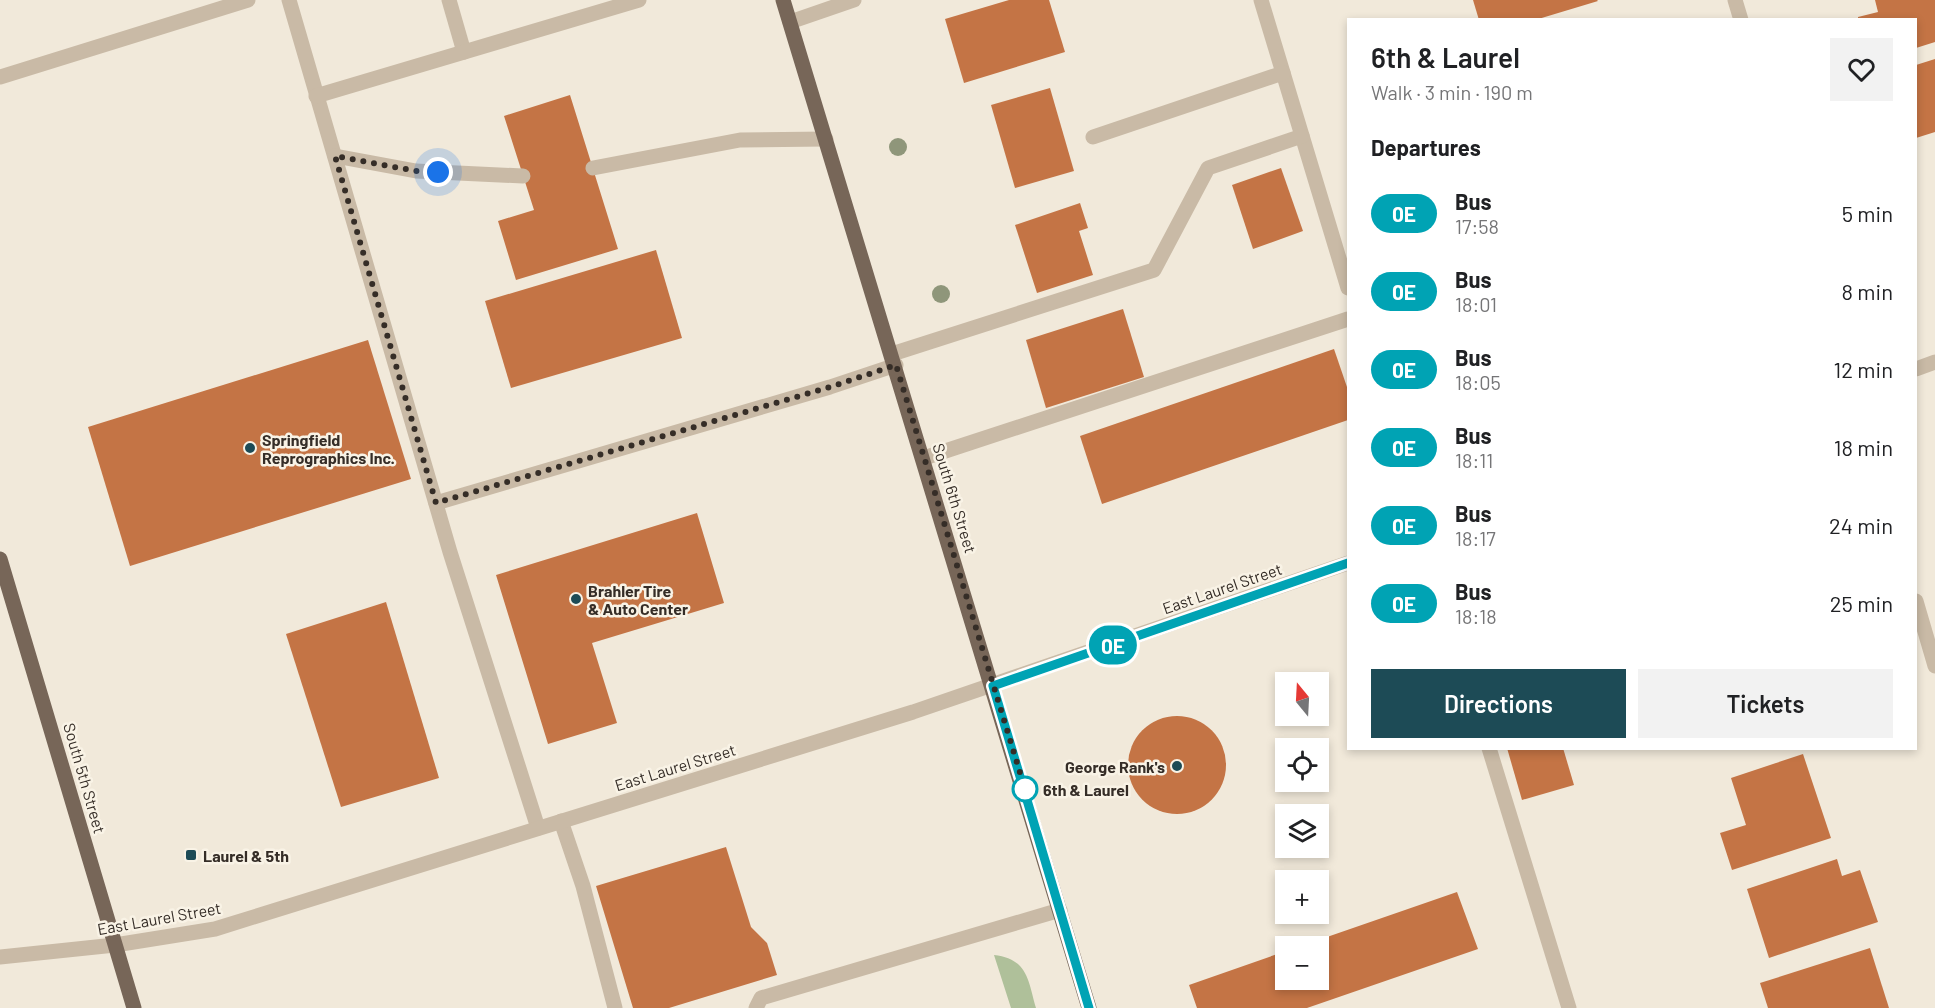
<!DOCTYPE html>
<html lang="en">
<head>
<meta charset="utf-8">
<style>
	body { margin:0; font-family:Barlow,sans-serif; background:#f2f2f2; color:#202124; height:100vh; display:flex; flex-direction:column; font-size:22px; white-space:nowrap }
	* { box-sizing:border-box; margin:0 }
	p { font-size:20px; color:#757577 }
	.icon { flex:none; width:33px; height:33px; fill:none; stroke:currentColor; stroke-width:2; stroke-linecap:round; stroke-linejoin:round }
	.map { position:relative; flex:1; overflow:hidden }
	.panel { position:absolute; left:1347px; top:18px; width:570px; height:732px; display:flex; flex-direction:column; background:#fff; border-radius:0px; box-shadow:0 3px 9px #0003 }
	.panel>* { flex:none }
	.badge { padding:0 12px; border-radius:20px; font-size:21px; line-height:39px }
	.needle { width:39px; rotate:342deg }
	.fabs { position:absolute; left:1275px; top:672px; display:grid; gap:12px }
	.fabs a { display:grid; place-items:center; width:54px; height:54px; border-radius:0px; background:#fff; box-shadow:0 3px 9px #0003; font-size:30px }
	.you { position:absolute; width:30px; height:30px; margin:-15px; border:4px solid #fff; border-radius:50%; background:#1a73e8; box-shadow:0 0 0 9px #1a73e833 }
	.map>.badge { position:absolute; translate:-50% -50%; box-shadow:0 0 0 3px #fff }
	h2 { padding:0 24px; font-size:22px; line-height:54px }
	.round { display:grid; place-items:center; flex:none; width:63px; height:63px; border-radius:0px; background:#f2f2f2 }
	.summary { display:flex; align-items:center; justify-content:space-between; height:102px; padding:0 24px }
	h1 { font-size:28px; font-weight:600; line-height:45px }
	.action { display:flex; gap:12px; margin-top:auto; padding:12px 24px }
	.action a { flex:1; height:69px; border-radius:0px; background:#1d4b56; color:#fff; font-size:24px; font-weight:600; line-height:69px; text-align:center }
	.action a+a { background:#f2f2f2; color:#202124 }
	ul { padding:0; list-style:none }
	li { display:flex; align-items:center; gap:18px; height:78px; padding:0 24px }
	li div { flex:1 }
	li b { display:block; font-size:22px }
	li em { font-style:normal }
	li .badge { min-width:66px; font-weight:700; text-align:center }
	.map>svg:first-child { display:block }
	.green { fill:#afc09a }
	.building { fill:#c47445 }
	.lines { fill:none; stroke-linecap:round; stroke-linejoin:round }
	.lane { stroke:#c9baa6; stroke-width:15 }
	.street { stroke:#c9baa6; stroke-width:15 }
	.primary { stroke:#776658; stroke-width:15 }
	.tree { fill:#8f967a }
	.line-casing { stroke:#fff; stroke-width:14 }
	.line { stroke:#00a3b4; stroke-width:9 }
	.walk { stroke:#352d27; stroke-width:6; stroke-dasharray:0 10.8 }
	.poi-dot { fill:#1d4b56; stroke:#f9f3e6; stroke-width:2 }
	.stop-dot { fill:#fff; stroke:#00a3b4; stroke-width:3 }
	.labels { text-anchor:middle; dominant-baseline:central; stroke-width:5; stroke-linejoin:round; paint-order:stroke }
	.poi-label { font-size:16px; font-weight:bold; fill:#352d27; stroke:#f9f3e6; text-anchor:start }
	.street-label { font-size:16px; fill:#352d27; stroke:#f9f3e6 }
	.stop-label { font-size:16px; font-weight:bold; fill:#352d27; stroke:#f9f3e6; text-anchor:start }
</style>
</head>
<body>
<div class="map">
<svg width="1935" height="1008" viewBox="0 0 1935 1008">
	<rect width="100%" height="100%" fill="#f1e9da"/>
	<path class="green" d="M994 955C1028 959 1028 980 1036 1008H1011Z"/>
	<g class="building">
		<polygon points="1009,0 1049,0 1065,52 964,83 945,19"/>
		<polygon points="1473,0 1597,0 1598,1 1535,20 1479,20"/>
		<polygon points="1875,0 1935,0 1935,42 1916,48 1916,20 1858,20 1858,17 1878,12"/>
		<polygon points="1935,59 1935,132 1916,138 1916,65"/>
		<polygon points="1050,88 1074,171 1015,188 991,105"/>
		<polygon points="570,95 618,249 516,280 498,221 534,210 504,116"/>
		<polygon points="1281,168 1303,231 1253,249 1232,185"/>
		<polygon points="1080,203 1088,228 1079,231 1093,275 1037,293 1015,225"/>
		<polygon points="656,250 682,338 511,388 485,301"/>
		<polygon points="1123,309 1144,377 1046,408 1026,340"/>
		<polygon points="368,340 411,479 130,566 88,427"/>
		<polygon points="1334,349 1348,390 1348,420 1102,504 1080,436"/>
		<polygon points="697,513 724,603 592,643 617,723 548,744 496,575"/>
		<polygon points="386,602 439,778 341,807 286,634"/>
		<circle cx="1177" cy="765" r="49"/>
		<polygon points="1507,748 1563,748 1574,785 1522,800"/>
		<polygon points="1803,754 1831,838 1732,870 1720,833 1746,825 1731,778"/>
		<polygon points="726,847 751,927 767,943 777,975 669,1008 633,1008 596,886"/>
		<polygon points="1837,859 1842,876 1860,870 1878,922 1769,958 1747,889"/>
		<polygon points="1457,892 1478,949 1307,1008 1197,1008 1189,985 1286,951 1286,980 1318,980 1318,946 1301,946"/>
		<polygon points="1870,948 1889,1008 1768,1008 1760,983"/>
	</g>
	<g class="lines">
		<g class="lane">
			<polyline points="289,0 450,552 538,828"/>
			<polyline points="449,0 464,52"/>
			<polyline points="1261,0 1348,288"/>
			<polyline points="790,22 854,0"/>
			<polyline points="316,96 639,0"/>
			<polyline points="1093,137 1283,73"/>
			<polyline points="335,156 416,171 523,176"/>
			<polyline points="593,168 740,140 826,139"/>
			<polyline points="892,354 1154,270 1208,168 1302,136"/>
			<polyline points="924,458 1348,319"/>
			<polyline points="436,503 830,387 896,365"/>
			<polyline points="1489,748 1569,1008"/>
			<polyline points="561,821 583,886 615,1008"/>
			<polyline points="756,1008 761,998 1060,910"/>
		</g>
		<g class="street">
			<polyline points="1735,0 1741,20"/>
			<polyline points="0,77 248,0"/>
			<polyline points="1916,369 1935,362"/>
			<polyline points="1916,601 1935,666"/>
			<polyline points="0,957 115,945 215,929 913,712 1348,563"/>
		</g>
		<g class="primary">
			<polyline points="783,0 1089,1008"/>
			<polyline points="0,559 134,1008"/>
		</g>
	</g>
	<g class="tree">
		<circle cx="898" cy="147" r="9"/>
		<circle cx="941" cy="294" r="9"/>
	</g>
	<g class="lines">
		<defs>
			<polyline id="line" points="1089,1008 993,686 1348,563"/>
		</defs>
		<use href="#line" class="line-casing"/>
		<use href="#line" class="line"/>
		<polyline class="walk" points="438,172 416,171 335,156 436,503 830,387 896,365 1025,789"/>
	</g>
	<g class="poi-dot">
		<circle cx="250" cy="448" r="6"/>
		<circle cx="576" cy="599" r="6"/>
		<circle cx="1177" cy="766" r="6"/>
		<rect x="185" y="849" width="12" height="12" rx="3"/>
	</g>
	<circle class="stop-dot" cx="1025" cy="789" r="12"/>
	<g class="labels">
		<g class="poi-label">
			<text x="262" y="439">Springfield<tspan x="262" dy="18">Reprographics Inc.</tspan></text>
			<text x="588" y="590">Brahler Tire<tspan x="588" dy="18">&amp; Auto Center</tspan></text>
			<text x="1165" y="766" text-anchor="end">George Rank's</text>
			<text x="203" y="855">Laurel &amp; 5th</text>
		</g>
		<g class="street-label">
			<text transform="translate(955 498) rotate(73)">South 6th Street</text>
			<text transform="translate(1222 588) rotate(-19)">East Laurel Street</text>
			<text transform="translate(675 767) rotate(-17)">East Laurel Street</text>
			<text transform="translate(85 778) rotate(74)">South 5th Street</text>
			<text transform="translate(159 918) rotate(-10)">East Laurel Street</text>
		</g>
		<g class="stop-label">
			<text x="1043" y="789">6th &amp; Laurel</text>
		</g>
	</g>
</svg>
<div class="fabs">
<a><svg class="needle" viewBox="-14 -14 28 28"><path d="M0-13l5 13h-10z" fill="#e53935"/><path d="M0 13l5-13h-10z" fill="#757577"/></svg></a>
<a><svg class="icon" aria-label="locate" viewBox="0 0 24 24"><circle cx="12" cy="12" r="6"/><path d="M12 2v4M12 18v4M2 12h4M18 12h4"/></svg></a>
<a><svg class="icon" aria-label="layers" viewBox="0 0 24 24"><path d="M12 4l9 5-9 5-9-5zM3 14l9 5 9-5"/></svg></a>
<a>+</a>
<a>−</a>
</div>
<div class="you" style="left:438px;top:172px"></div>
<b class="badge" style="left:1113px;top:645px;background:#00a3b4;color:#fff">0E</b>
<section class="panel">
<div class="summary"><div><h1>6th &amp; Laurel</h1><p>Walk · 3 min · 190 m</p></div><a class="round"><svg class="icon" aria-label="heart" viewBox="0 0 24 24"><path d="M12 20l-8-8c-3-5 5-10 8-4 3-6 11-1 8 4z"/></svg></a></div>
<h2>Departures</h2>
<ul>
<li><span class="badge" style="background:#00a3b4;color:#fff">0E</span><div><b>Bus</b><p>17:58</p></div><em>5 min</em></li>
<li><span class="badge" style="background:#00a3b4;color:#fff">0E</span><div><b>Bus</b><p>18:01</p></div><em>8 min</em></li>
<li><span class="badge" style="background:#00a3b4;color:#fff">0E</span><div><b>Bus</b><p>18:05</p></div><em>12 min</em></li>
<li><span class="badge" style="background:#00a3b4;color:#fff">0E</span><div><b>Bus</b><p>18:11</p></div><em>18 min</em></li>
<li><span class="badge" style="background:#00a3b4;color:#fff">0E</span><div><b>Bus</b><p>18:17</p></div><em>24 min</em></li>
<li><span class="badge" style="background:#00a3b4;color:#fff">0E</span><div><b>Bus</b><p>18:18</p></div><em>25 min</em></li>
</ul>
<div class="action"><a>Directions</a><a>Tickets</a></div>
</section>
</div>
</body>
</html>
